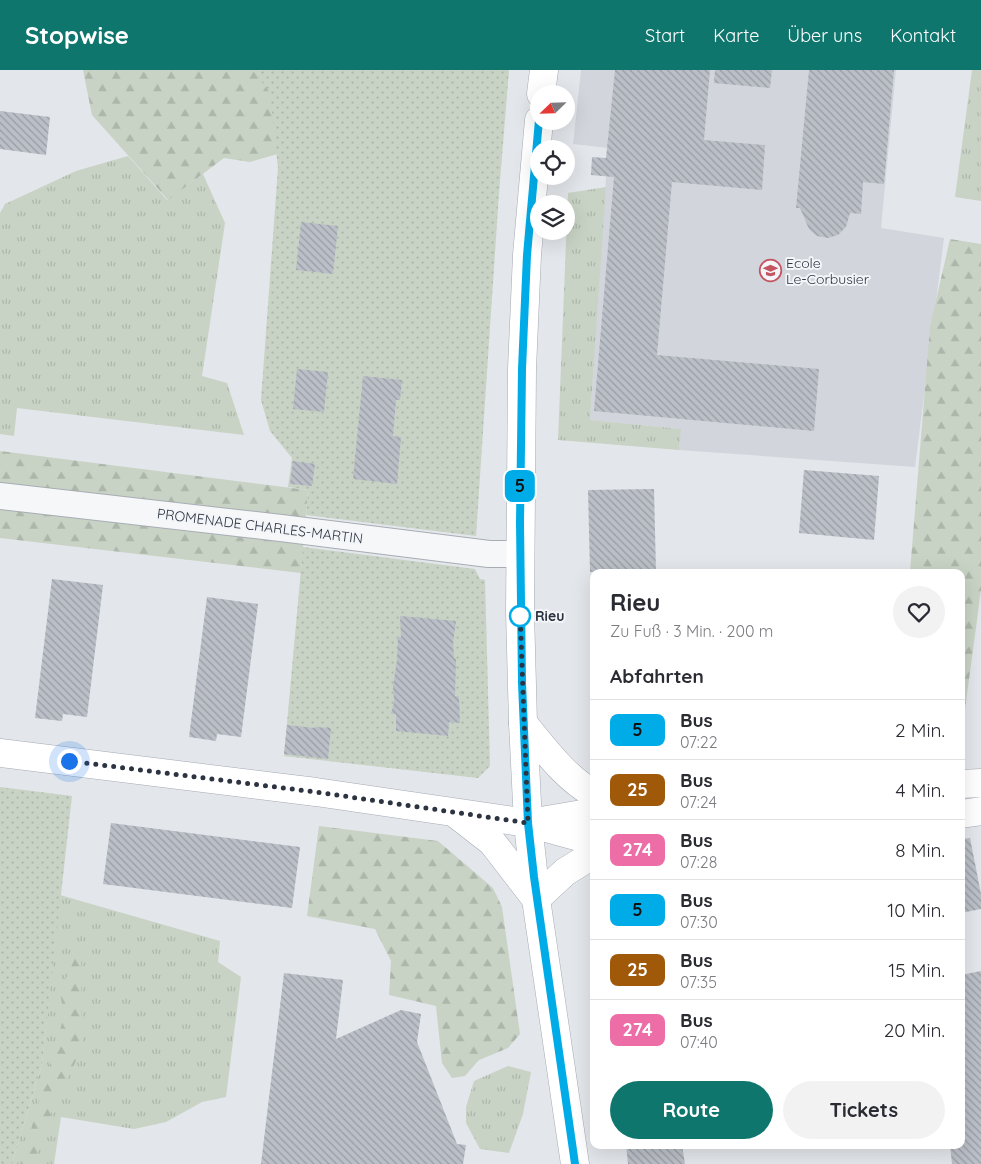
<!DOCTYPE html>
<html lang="de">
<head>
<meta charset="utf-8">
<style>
	body { margin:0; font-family:Quicksand,sans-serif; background:#f2f2f3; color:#2b2b33; height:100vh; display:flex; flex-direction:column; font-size:19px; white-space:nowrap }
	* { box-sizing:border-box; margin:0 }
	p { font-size:16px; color:#7c7c81 }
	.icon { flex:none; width:28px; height:28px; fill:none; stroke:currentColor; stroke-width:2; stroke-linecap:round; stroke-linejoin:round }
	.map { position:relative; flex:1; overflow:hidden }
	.drawer { position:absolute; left:590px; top:499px; width:375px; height:580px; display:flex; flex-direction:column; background:#fff; border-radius:10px; box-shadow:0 5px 20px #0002 }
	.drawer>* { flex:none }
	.badge { padding:0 10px; border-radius:8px; font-size:18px; line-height:32px }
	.needle { width:32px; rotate:247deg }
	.tools { position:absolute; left:530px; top:15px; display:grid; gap:10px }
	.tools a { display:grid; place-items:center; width:45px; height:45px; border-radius:50%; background:#fff; box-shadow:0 5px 20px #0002; font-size:25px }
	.you { position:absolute; width:25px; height:25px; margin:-12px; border:4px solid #fff; border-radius:50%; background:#1a73e8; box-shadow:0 0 0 8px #1a73e833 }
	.map>.badge { position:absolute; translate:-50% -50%; box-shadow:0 0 0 2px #fff }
	h2 { padding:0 20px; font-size:19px; line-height:45px }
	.round { display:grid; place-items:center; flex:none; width:52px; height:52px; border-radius:26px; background:#f2f2f3 }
	.head { display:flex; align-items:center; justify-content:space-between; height:85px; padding:0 20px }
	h1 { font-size:24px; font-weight:800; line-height:38px }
	.button { display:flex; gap:10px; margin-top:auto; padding:10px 20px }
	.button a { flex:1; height:58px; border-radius:30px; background:#0f766e; color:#fff; font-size:20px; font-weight:800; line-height:58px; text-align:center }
	.button a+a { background:#f2f2f3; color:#2b2b33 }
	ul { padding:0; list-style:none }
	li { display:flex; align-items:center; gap:15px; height:60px; padding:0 20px; border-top:1px solid #e1e1e2 }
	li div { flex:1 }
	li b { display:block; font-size:19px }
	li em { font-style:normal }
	li .badge { min-width:55px; font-weight:700; text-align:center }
	header { display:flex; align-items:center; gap:30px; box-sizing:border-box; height:70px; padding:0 25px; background:#0f766e; color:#fff }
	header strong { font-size:24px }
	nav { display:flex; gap:28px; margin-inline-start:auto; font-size:18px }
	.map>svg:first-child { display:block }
	.built { fill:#d2d5dc }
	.grass { fill:url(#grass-tufts) }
	.forest { fill:url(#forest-firs) }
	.garden { fill:url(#garden-dots) }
	.building { fill:url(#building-back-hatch) }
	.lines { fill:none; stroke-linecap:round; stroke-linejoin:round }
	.minor-casing { stroke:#a8adb4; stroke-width:28 }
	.major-casing { stroke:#a4aab5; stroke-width:29 }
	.minor { stroke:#f6f7f9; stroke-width:26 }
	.major { stroke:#fff; stroke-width:28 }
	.line-casing { stroke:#fff; stroke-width:11 }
	.line { stroke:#00ace7; stroke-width:8 }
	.walk { stroke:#2c3341; stroke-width:5; stroke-dasharray:0 9 }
	.stop-dot { fill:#fff; stroke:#00ace7; stroke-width:2.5 }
	.labels { text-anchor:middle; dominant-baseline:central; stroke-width:4; stroke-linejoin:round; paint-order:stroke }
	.poi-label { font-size:14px; fill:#2c3341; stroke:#f3f5f8; text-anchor:start }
	.street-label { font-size:14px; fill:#2c3341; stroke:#f3f5f8 }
	.stop-label { font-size:14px; font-weight:bold; fill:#2c3341; stroke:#f3f5f8; text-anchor:start }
</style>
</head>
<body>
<header>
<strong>Stopwise</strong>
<nav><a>Start</a><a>Karte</a><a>Über uns</a><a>Kontakt</a></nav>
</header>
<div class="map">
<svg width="981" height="1094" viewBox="0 0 981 1094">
	<defs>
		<pattern id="grass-tufts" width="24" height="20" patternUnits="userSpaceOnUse" patternTransform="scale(1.25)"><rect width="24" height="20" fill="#c8d3c5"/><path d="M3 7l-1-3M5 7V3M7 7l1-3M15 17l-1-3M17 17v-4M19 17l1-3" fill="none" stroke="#acb6aa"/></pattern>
		<pattern id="forest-firs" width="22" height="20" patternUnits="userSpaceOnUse" patternTransform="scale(1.25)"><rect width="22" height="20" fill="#c8d3c5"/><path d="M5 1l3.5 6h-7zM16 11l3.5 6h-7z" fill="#acb6aa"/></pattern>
		<pattern id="garden-dots" width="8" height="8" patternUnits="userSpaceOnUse" patternTransform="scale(1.25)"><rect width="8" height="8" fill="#c8d3c5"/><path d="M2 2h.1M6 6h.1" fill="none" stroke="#acb6aa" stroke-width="1.8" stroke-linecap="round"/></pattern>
		<pattern id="building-back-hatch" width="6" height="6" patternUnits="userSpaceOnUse" patternTransform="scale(1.25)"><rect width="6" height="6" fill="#bbbfc7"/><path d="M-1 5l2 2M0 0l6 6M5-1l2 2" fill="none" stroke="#989ca3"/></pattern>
	</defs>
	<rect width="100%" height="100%" fill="#e3e6ea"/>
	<polygon class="built" points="581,0 896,0 881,158 944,168 915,397 679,380 680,359 590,350 608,78 573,74"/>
	<g class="grass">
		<polygon points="972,0 981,0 981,131 955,127"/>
		<polygon points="128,86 167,130 203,104 225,153 202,306 227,313 244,365 17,338 14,366 0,364 0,143 5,134 76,101"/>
		<polygon points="606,117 590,350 681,359 679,380 558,370 568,123"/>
		<polygon points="60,825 220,871 218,892 241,907 226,1027 202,1032 166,1052 134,1059 61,1047 54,1094 12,1094 42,994"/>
		<polygon points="508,996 531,1002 523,1044 509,1083 480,1079 466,1053 466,1037 474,1011"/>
	</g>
	<g class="forest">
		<polygon points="83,0 276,0 306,76 250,92 224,88 168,130 92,45"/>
		<polygon points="950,169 981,174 981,520 961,669 961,502 910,502 930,257"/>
		<polygon points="0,381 308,420 301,503 0,468"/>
		<polygon points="319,756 438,771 493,818 502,837 520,964 508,978 479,990 465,1006 452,1008 442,993 436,936 389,925 391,891 375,859 307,846"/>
		<polygon points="81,872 82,978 40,1067 36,1094 21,1094 64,946 58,910 67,907"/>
	</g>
	<g class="garden">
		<polygon points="253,0 509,0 499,123 476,466 306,445 308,420 288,417 292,388 270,361 261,330 278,98 270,23"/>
		<polygon points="303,477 475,499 480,509 485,510 490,696 478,708 284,686"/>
		<polygon points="0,717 72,726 42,994 12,1094 0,1094"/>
	</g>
	<g class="building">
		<polygon points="615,0 710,0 704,70 765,75 762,120 672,112 657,285 819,299 814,361 594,341 614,107 591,105 592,87 606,88"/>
		<polygon points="715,0 772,0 770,18 714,13"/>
		<polygon points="809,0 894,0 884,114 863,112 861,144 850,143 846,157 838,165 828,168 817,166 809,159 800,138 796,138"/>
		<polygon points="0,41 50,47 46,85 0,79"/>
		<polygon points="301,152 338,156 333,204 296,200"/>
		<polygon points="297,299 328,302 324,342 293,339"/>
		<polygon points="363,306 402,310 400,330 396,330 393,366 401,367 397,414 353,409"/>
		<polygon points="293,391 315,394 312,416 290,414"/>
		<polygon points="804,400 879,406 874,470 799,463"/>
		<polygon points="654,419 656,502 590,502 588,420"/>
		<polygon points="52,509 103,515 87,647 63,644 62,651 35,648"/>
		<polygon points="207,527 258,534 241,667 217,664 216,671 189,667"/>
		<polygon points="400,546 456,551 453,573 454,588 456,589 455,626 459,627 460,653 449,652 448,666 396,661 396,644 391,644 394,632 393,616 397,590 398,567 401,567"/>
		<polygon points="287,655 314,658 314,657 331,658 328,689 284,684"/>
		<polygon points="111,753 300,777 292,838 103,814"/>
		<polygon points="970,768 981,824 981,839 961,843 961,769"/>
		<polygon points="981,901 981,1094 952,1094 950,1075 961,1075 961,905"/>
		<polygon points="284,903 343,910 336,969 401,940 421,944 417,972 457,1074 466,1075 463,1094 261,1094"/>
		<polygon points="626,1075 682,1075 685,1094 628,1094"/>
	</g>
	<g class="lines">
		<defs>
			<polyline id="minor" points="0,426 281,458 489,484 520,484"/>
			<g id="major">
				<polyline points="541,24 544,0"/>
				<polyline points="539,50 527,185 522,299 520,542 523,653 528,753 536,829 575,1094"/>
				<path d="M523 653C544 678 564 707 594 724"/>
				<polyline points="0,683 316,722 528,753 594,771"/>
				<polyline points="961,714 981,713"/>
				<polyline points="456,744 492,772 536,829"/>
				<polyline points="961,744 981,741"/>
				<polyline points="535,752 594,742"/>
				<polyline points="536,829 565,802 594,784"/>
			</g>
		</defs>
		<use href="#minor" class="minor-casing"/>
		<use href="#major" class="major-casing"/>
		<use href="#minor" class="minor"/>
		<use href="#major" class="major"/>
	</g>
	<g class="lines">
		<defs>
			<polyline id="line" points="539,50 527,185 522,299 520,453 522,613 528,753 534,807 575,1094"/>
		</defs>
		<use href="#line" class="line-casing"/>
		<use href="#line" class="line"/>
		<polyline class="walk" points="69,691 316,722 528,753 520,542 520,546"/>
	</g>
	<defs>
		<symbol id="school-ring" viewBox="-11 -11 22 22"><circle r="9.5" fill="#f3f5f8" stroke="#c45461" stroke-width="1.5"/><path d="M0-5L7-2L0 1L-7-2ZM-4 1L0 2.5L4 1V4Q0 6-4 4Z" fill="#c45461"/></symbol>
	</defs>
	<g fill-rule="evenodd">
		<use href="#school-ring" x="758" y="188" width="25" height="25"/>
	</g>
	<circle class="stop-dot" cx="520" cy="546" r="10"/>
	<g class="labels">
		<g class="poi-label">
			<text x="786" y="193">Ecole<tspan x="786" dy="16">Le-Corbusier</tspan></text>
		</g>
		<g class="street-label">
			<text transform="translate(260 456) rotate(7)">PROMENADE CHARLES-MARTIN</text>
		</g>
		<g class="stop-label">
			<text x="535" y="546">Rieu</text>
		</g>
	</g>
</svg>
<div class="tools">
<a><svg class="needle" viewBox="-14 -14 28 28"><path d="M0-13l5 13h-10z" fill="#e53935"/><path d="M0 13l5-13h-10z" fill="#7c7c81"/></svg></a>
<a><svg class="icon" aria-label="locate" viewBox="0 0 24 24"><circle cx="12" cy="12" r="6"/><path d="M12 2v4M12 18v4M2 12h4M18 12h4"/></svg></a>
<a><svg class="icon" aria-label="layers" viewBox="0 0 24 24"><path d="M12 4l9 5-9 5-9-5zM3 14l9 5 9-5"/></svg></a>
</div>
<div class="you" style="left:69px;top:691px"></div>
<b class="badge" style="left:520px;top:416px;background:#00ace7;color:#111">5</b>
<section class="drawer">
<div class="head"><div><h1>Rieu</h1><p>Zu Fuß · 3 Min. · 200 m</p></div><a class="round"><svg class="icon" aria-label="heart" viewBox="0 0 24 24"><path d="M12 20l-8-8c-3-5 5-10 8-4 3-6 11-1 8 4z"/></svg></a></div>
<h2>Abfahrten</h2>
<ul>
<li><span class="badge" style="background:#00ace7;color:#111">5</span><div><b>Bus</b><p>07:22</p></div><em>2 Min.</em></li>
<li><span class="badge" style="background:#a05909;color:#fff">25</span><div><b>Bus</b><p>07:24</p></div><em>4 Min.</em></li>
<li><span class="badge" style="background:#ed6da6;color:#fff">274</span><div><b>Bus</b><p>07:28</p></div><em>8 Min.</em></li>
<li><span class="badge" style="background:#00ace7;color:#111">5</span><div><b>Bus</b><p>07:30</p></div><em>10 Min.</em></li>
<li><span class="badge" style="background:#a05909;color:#fff">25</span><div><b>Bus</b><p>07:35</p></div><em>15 Min.</em></li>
<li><span class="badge" style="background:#ed6da6;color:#fff">274</span><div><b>Bus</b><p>07:40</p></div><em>20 Min.</em></li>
</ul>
<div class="button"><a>Route</a><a>Tickets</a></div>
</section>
</div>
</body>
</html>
